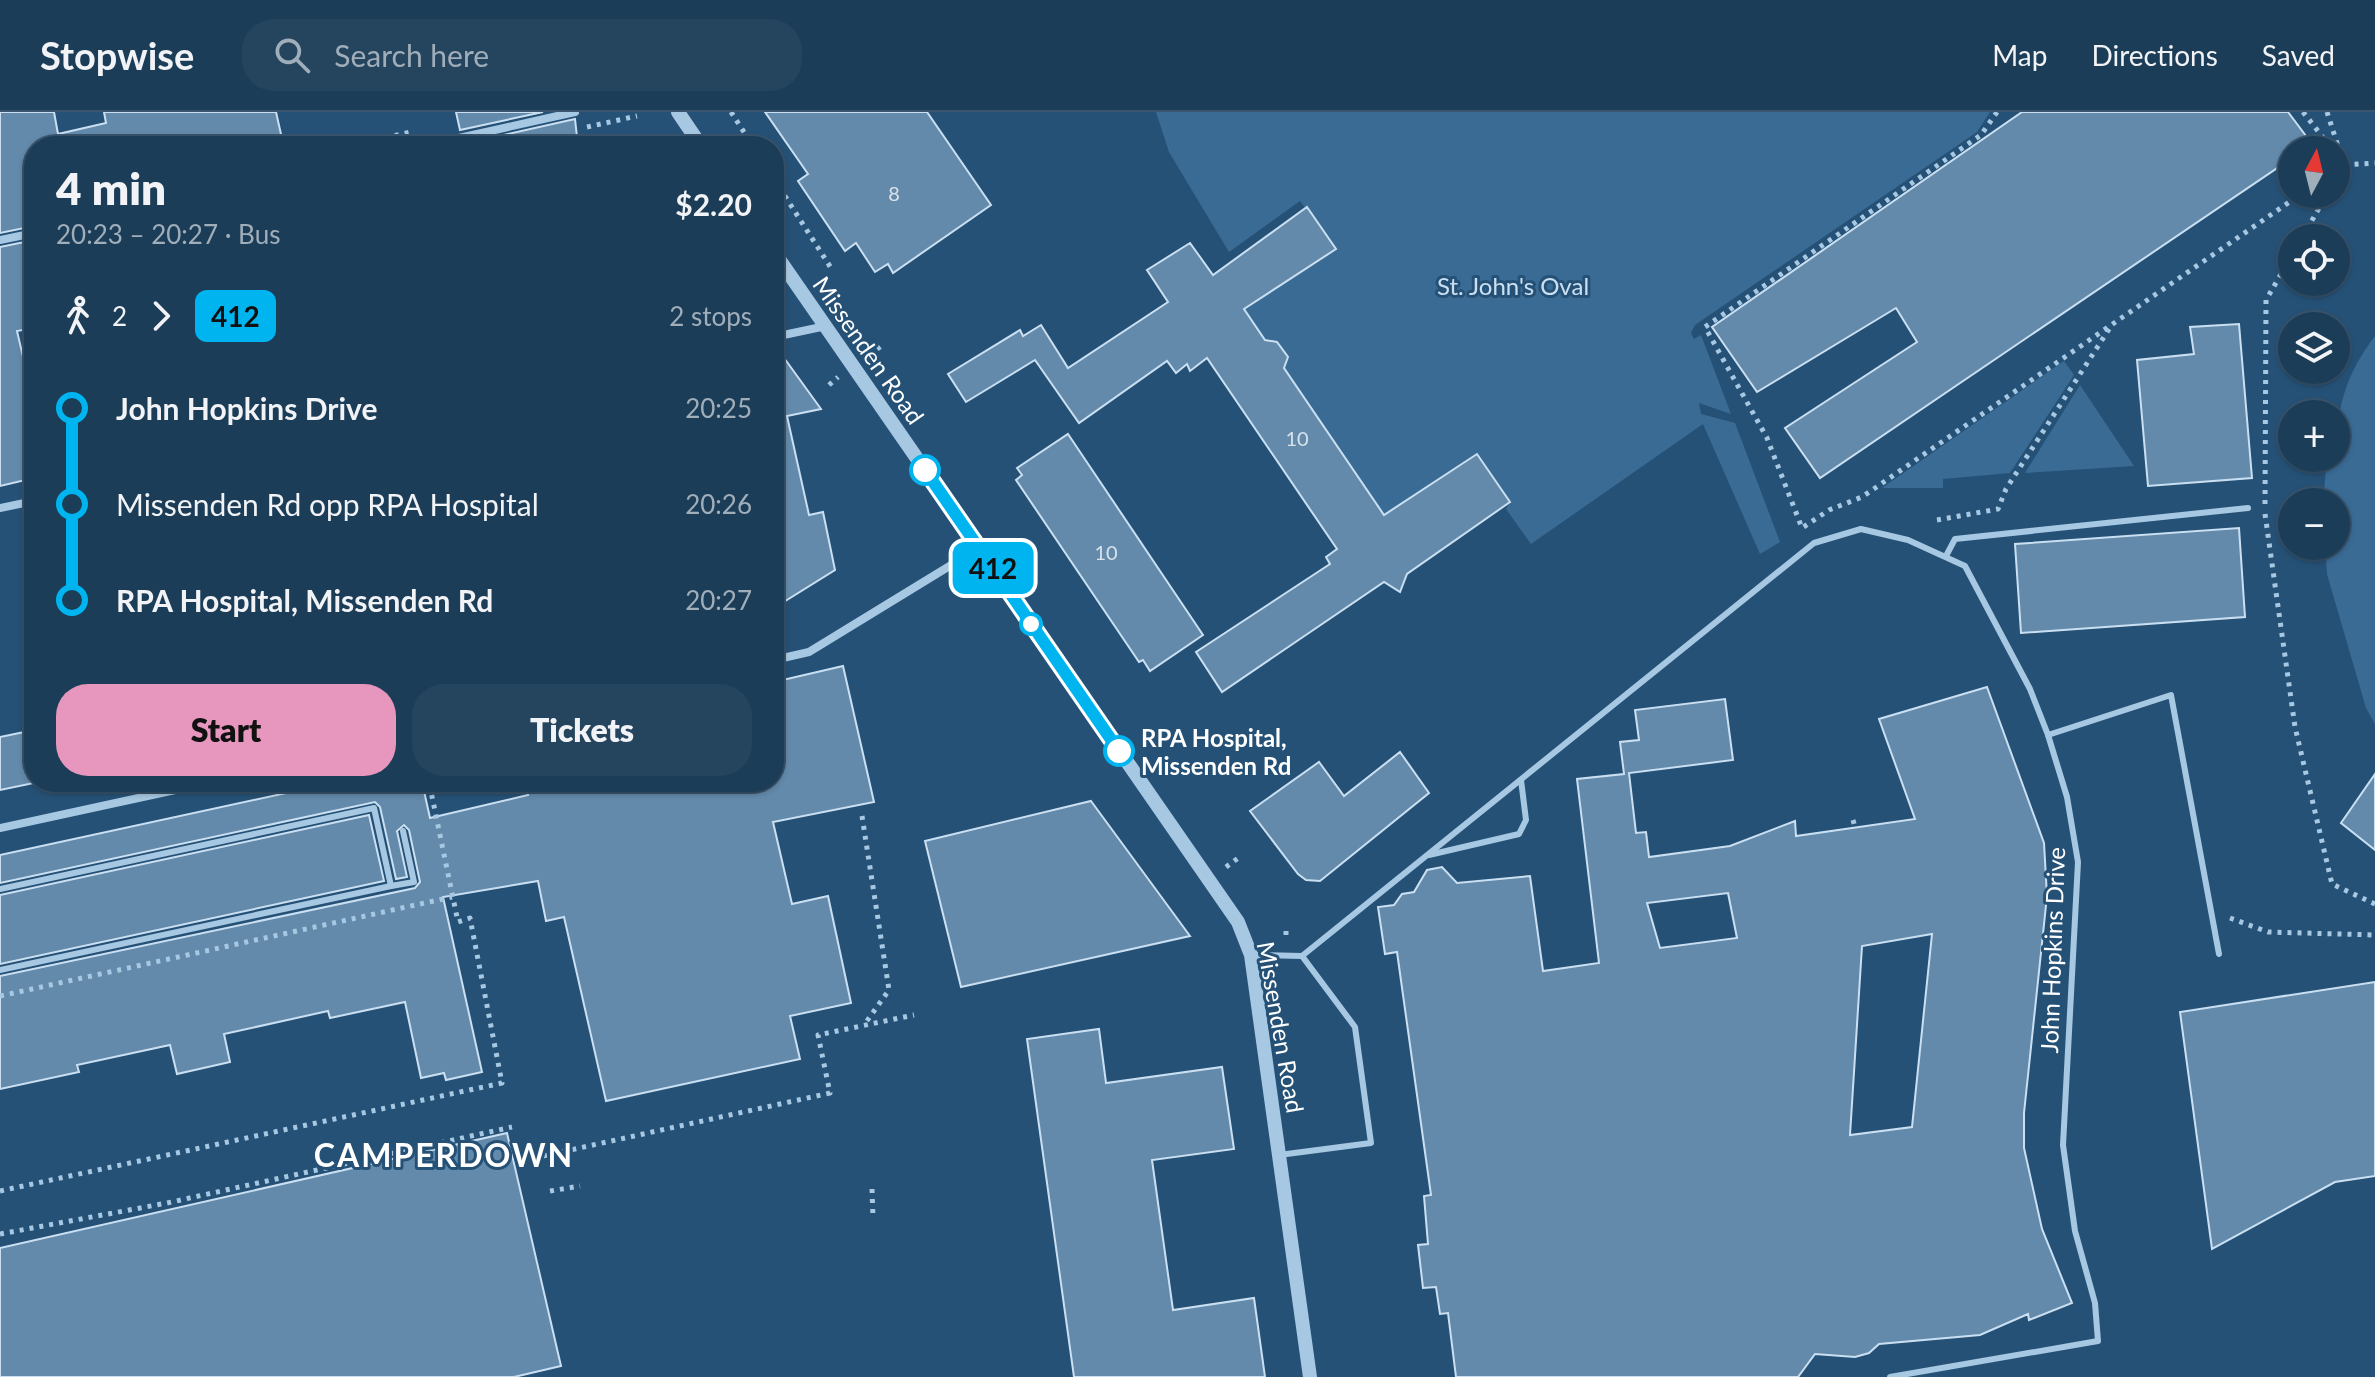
<!DOCTYPE html>
<html lang="en">
<head>
<meta charset="utf-8">
<style>
	body { margin:0; font-family:Lato,sans-serif; background:#25445e; color:#f1f3f6; height:100vh; display:flex; flex-direction:column; font-size:30px; white-space:nowrap }
	* { box-sizing:border-box; margin:0 }
	p { font-size:26px; color:#a0aeba }
	.icon { flex:none; width:44px; height:44px; fill:none; stroke:currentColor; stroke-width:2; stroke-linecap:round; stroke-linejoin:round }
	.map { position:relative; flex:1; overflow:hidden }
	.drawer { position:absolute; left:24px; top:24px; width:760px; height:656px; display:flex; flex-direction:column; background:#1c3d58; border-radius:32px; box-shadow:0 2px 6px #0004,0 0 0 2px #3a566e }
	.drawer>* { flex:none }
	.badge { padding:0 16px; border-radius:12px; font-size:28px; line-height:52px }
	.needle { width:52px; rotate:7deg }
	.fabs { position:absolute; left:2278px; top:24px; display:grid; gap:16px }
	.fabs a { display:grid; place-items:center; width:72px; height:72px; border-radius:50%; background:#1c3d58; box-shadow:0 2px 6px #0004,0 0 0 2px #3a566e; font-size:40px }
	.map>.badge { position:absolute; translate:-50% -50%; box-shadow:0 0 0 4px #fff }
	.legs { display:flex; align-items:center; gap:12px; height:88px; padding:0 32px; font-size:26px }
	.legs p { margin-inline-start:auto }
	.summary { display:flex; align-items:center; justify-content:space-between; height:136px; padding:0 32px }
	h1 { font-size:44px; font-weight:800; line-height:60px }
	.button { display:flex; gap:16px; margin-top:auto; padding:16px 32px }
	.button a { flex:1; height:92px; border-radius:32px; background:#e797bd; color:#111; font-size:32px; font-weight:800; line-height:92px; text-align:center }
	.button a+a { background:#25445e; color:#f1f3f6 }
	ul { padding:0 32px; list-style:none }
	li { display:flex; align-items:center; gap:28px; height:96px; font-size:30px }
	li i { display:grid; place-items:center; width:12px; height:100%; margin:0 10px; background:currentColor }
	li i::after { content:''; width:20px; height:20px; margin:-10px; border:6px solid; border-radius:50%; background:#1c3d58 }
	li p { margin-inline-start:auto }
	li:first-child i { background:linear-gradient(#0000 50%,currentColor 0) }
	li:last-child i { background:linear-gradient(currentColor 50%,#0000 0) }
	header { display:flex; align-items:center; gap:48px; box-sizing:border-box; height:112px; padding:0 40px; background:#1c3d58; border-bottom:2px solid #3a566e }
	header strong { font-size:38px }
	nav { display:flex; gap:44px; margin-inline-start:auto; font-size:28px }
	.search { width:560px; height:72px; background:#25445e; display:flex; align-items:center; gap:20px; box-sizing:border-box; padding:0 28px; border-radius:32px; color:#a0aeba; font-size:30px }
	.map>svg:first-child { display:block }
	.green { fill:#3a6b94 }
	.building { fill:#638aab; stroke:#cae0f2; stroke-width:2; fill-rule:evenodd }
	.lines { fill:none; stroke-linecap:round; stroke-linejoin:round }
	.path { stroke:#a7c8e2; stroke-width:5; stroke-dasharray:4 6; stroke-linecap:butt }
	.service { stroke:#a7c8e2; stroke-width:6 }
	.minor { stroke:#a7c8e2; stroke-width:8 }
	.tertiary { stroke:#a7c8e2; stroke-width:14 }
	.line-1-casing { stroke:#fff; stroke-width:18 }
	.line-1 { stroke:#00b5ef; stroke-width:12 }
	.stop-1-dot { fill:#fff; stroke:#00b5ef; stroke-width:4 }
	.labels { text-anchor:middle; dominant-baseline:central; stroke-width:6; stroke-linejoin:round; paint-order:stroke }
	.number-label { font-size:20px; fill:#d8e2ea }
	.park-label { font-size:24px; fill:#cae0f2; stroke:#265176 }
	.street-label { font-size:24px; fill:#fff; stroke:#265176 }
	.stop-label { font-size:24px; font-weight:bold; fill:#fff; stroke:#265176; text-anchor:start }
	.district-label { font-size:32px; font-weight:bold; letter-spacing:2px; fill:#fff; stroke:#265176 }
</style>
</head>
<body>
<header>
<strong>Stopwise</strong>
<div class="search"><svg class="icon" aria-label="search" viewBox="0 0 24 24"><circle cx="10" cy="10" r="6"/><path d="M15 15l6 6"/></svg>Search here</div>
<nav><a>Map</a><a>Directions</a><a>Saved</a></nav>
</header>
<div class="map">
<svg width="2375" height="1265" viewBox="0 0 2375 1265">
	<rect width="100%" height="100%" fill="#265176"/>
	<g class="green">
		<polygon points="1156,0 1990,0 1977,20 1695,213 1691,221 1694,227 1701,223 1731,302 1699,291 1701,302 1735,311 1780,430 1760,442 1703,312 1531,432 1506,397 1510,390 1477,342 1384,403 1284,256 1288,245 1277,230 1264,228 1244,197 1336,137 1300,89 1229,140 1169,40"/>
		<path d="M2375 224V612L2366 596 2327 462 2325 434H2336V390H2323L2327 346H2336C2336 298 2345 263 2375 224Z"/>
		<polygon points="2064,249 2074,263 2010,361 1943,367 1943,376 1882,376"/>
		<polygon points="2080,273 2134,354 2025,361"/>
	</g>
	<g class="building">
		<polygon points="0,0 54,0 58,22 106,11 104,0 276,0 283,31 34,34 34,114 0,121"/>
		<polygon points="456,0 543,0 460,18"/>
		<polygon points="765,0 927,0 991,93 893,161 888,152 875,160 856,131 845,139 798,69 808,62"/>
		<polygon points="2022,0 2288,0 2312,32 2303,38 2292,38 2292,46 1820,366 1785,316 1917,230 1896,196 1757,280 1712,215"/>
		<polygon points="575,7 578,34 464,34 463,32"/>
		<polygon points="1307,95 1336,137 1244,197 1265,228 1277,230 1288,245 1284,256 1384,403 1477,342 1510,390 1407,462 1400,480 1384,470 1222,580 1196,540 1330,452 1326,445 1337,437 1207,246 1190,259 1187,252 1176,261 1167,249 1079,311 1035,248 966,290 948,262 1020,218 1023,224 1041,213 1068,256 1168,190 1147,158 1190,131 1213,163"/>
		<polygon points="34,128 34,216 17,219 31,279 34,278 34,366 0,374 0,135"/>
		<polygon points="2239,212 2252,366 2148,374 2137,248 2194,242 2190,215"/>
		<polygon points="774,232 821,297 787,304 809,403 823,400 835,458 774,496"/>
		<polygon points="1068,322 1203,523 1150,559 1143,548 1139,550 1016,368 1022,363 1017,356"/>
		<polygon points="2239,416 2245,505 2021,521 2015,432"/>
		<polygon points="843,554 874,690 773,710 792,792 828,784 851,891 790,904 800,947 606,989 564,805 546,809 538,769 443,785 482,960 446,968 444,961 421,966 405,890 330,906 328,899 224,922 230,950 177,962 170,933 77,953 79,960 0,977 0,864 415,776 420,770 409,718 404,713 397,719 407,765 396,767 380,695 375,690 0,771 0,743 337,670 422,670 430,706 528,683 524,670 774,670 774,570"/>
		<path d="M1987 575 2044 731 2047 784 2024 1001V1036L2042 1117 2072 1191 2029 1208 2028 1202 1980 1223 1879 1232 1869 1241 1855 1245 1815 1242 1798 1265H1456L1448 1201 1440 1202 1436 1175 1423 1176 1418 1133 1428 1132 1424 1084 1431 1083 1397 840 1385 842 1378 795 1394 793 1402 782 1414 780 1427 758 1442 755 1457 771 1530 764 1543 859 1599 851 1577 667 1624 662 1620 630 1639 628 1635 598 1725 587 1733 648 1629 661 1636 721 1646 720 1649 745 1730 734 1795 709 1796 724 1915 707 1879 607ZM1728 781 1737 826 1660 836 1647 791ZM1932 822 1912 1015 1850 1023 1862 834Z"/>
		<polygon points="34,618 34,671 0,678 0,625"/>
		<polygon points="1400,640 1429,681 1320,769 1306,768 1298,762 1250,699 1319,650 1344,684"/>
		<polygon points="2375,662 2375,738 2341,711"/>
		<polygon points="1091,689 1190,824 961,875 925,729"/>
		<polygon points="369,703 384,769 0,852 0,783"/>
		<polygon points="2375,870 2375,1064 2335,1070 2212,1137 2180,900"/>
		<polygon points="1099,917 1106,971 1222,955 1234,1037 1152,1048 1173,1198 1254,1186 1265,1265 1074,1265 1027,927"/>
		<polygon points="507,1021 561,1254 514,1265 0,1265 0,1136"/>
	</g>
	<g class="lines">
		<g class="path">
			<polyline points="731,0 753,34"/>
			<polyline points="1997,0 1981,23 1705,215 1767,326 1802,416 1829,398 1862,385 2301,82"/>
			<polyline points="2303,0 2333,38"/>
			<polyline points="2327,0 2344,53 2336,67"/>
			<polyline points="587,15 637,4"/>
			<polyline points="346,34 411,20"/>
			<polyline points="2336,58 2344,53 2375,51"/>
			<polyline points="774,67 831,156"/>
			<polyline points="2302,126 2327,82"/>
			<polyline points="869,243 884,232"/>
			<polyline points="829,273 838,265"/>
			<polyline points="2265,392 2266,188 2292,143"/>
			<polyline points="2265,402 2295,615 2332,772 2375,792"/>
			<polyline points="1937,408 1998,397 2006,377 2111,214"/>
			<polyline points="862,704 889,878 864,913"/>
			<polyline points="1853,708 1855,715"/>
			<polyline points="1226,755 1241,744"/>
			<polyline points="2230,806 2268,820 2375,823"/>
			<polyline points="1286,823 1286,814"/>
			<polyline points="0,884 452,785"/>
			<polyline points="543,1044 830,981 818,923 914,903"/>
			<polyline points="872,1077 873,1106"/>
			<polyline points="0,1079 502,971 470,806 458,810 429,670"/>
			<polyline points="550,1079 580,1074"/>
			<polyline points="0,1122 167,1091 512,1015"/>
		</g>
		<g class="service">
			<polyline points="1946,444 1955,427 2248,396"/>
			<polyline points="2048,623 2171,583 2219,842"/>
			<polyline points="1429,743 1519,722 1526,708 1521,668"/>
			<polyline points="391,774 414,770 403,719"/>
			<polyline points="0,777 374,696 391,774 0,858"/>
			<polyline points="1252,843 1302,844 1814,431 1861,417 1908,428 1965,454 2030,577 2048,623 2067,685 2078,750 2063,1033 2075,1119 2095,1191 2098,1229 1890,1265"/>
			<polyline points="1279,1043 1371,1031 1355,915 1302,844"/>
		</g>
		<g class="minor">
			<polyline points="423,34 575,0"/>
			<polyline points="0,128 34,121"/>
			<polyline points="774,225 826,214"/>
			<polyline points="0,396 34,389"/>
			<polyline points="774,548 809,540 979,436"/>
			<polyline points="0,716 212,670"/>
		</g>
		<g class="tertiary">
			<polyline points="678,0 701,34"/>
			<polyline points="774,140 1238,810 1251,843 1310,1265"/>
		</g>
	</g>
	<g class="lines">
		<defs>
			<polyline id="line-1" points="925,358 1119,639"/>
		</defs>
		<use href="#line-1" class="line-1-casing"/>
		<use href="#line-1" class="line-1"/>
	</g>
	<g class="stop-1-dot">
		<circle cx="925" cy="358" r="14"/>
		<circle cx="1031" cy="512" r="10"/>
		<circle cx="1119" cy="639" r="14"/>
	</g>
	<g class="labels">
		<g class="number-label">
			<text x="894" y="81">8</text>
			<text x="1297" y="326">10</text>
			<text x="1106" y="440">10</text>
		</g>
		<g class="park-label">
			<text x="1513" y="173">St. John's Oval</text>
		</g>
		<g class="street-label">
			<text transform="translate(869 238) rotate(55)">Missenden Road</text>
			<text transform="translate(2052 838) rotate(-88)">John Hopkins Drive</text>
			<text transform="translate(1281 915) rotate(80)">Missenden Road</text>
		</g>
		<g class="stop-label">
			<text x="1141" y="625">RPA Hospital,<tspan x="1141" dy="28">Missenden Rd</tspan></text>
		</g>
		<g class="district-label">
			<text x="444" y="1042">CAMPERDOWN</text>
		</g>
	</g>
</svg>
<div class="fabs">
<a><svg class="needle" viewBox="-14 -14 28 28"><path d="M0-13l5 13h-10z" fill="#e53935"/><path d="M0 13l5-13h-10z" fill="#a0aeba"/></svg></a>
<a><svg class="icon" aria-label="locate" viewBox="0 0 24 24"><circle cx="12" cy="12" r="6"/><path d="M12 2v4M12 18v4M2 12h4M18 12h4"/></svg></a>
<a><svg class="icon" aria-label="layers" viewBox="0 0 24 24"><path d="M12 4l9 5-9 5-9-5zM3 14l9 5 9-5"/></svg></a>
<a>+</a>
<a>−</a>
</div>
<b class="badge" style="left:993px;top:456px;background:#00b5ef;color:#111">412</b>
<section class="drawer">
<div class="summary"><div><h1>4 min</h1><p>20:23 – 20:27 · Bus</p></div><b>$2.20</b></div>
<div class="legs"><svg class="icon" aria-label="walk" viewBox="0 0 24 24"><circle cx="13" cy="4" r="2"/><path d="M13 8l-2 6 4 7M11 14l-3 7M7 12l3-4h3l4 4"/></svg>2<svg class="icon" aria-label="forward" viewBox="0 0 24 24"><path d="M9 5l7 7-7 7"/></svg><b class="badge" style="background:#00b5ef;color:#111">412</b><p>2 stops</p></div>
<ul>
<li><i style="color:#00b5ef"></i><b>John Hopkins Drive</b><p>20:25</p></li>
<li><i style="color:#00b5ef"></i><span>Missenden Rd opp RPA Hospital</span><p>20:26</p></li>
<li><i style="color:#00b5ef"></i><b>RPA Hospital, Missenden Rd</b><p>20:27</p></li>
</ul>
<div class="button"><a>Start</a><a>Tickets</a></div>
</section>
</div>
</body>
</html>
